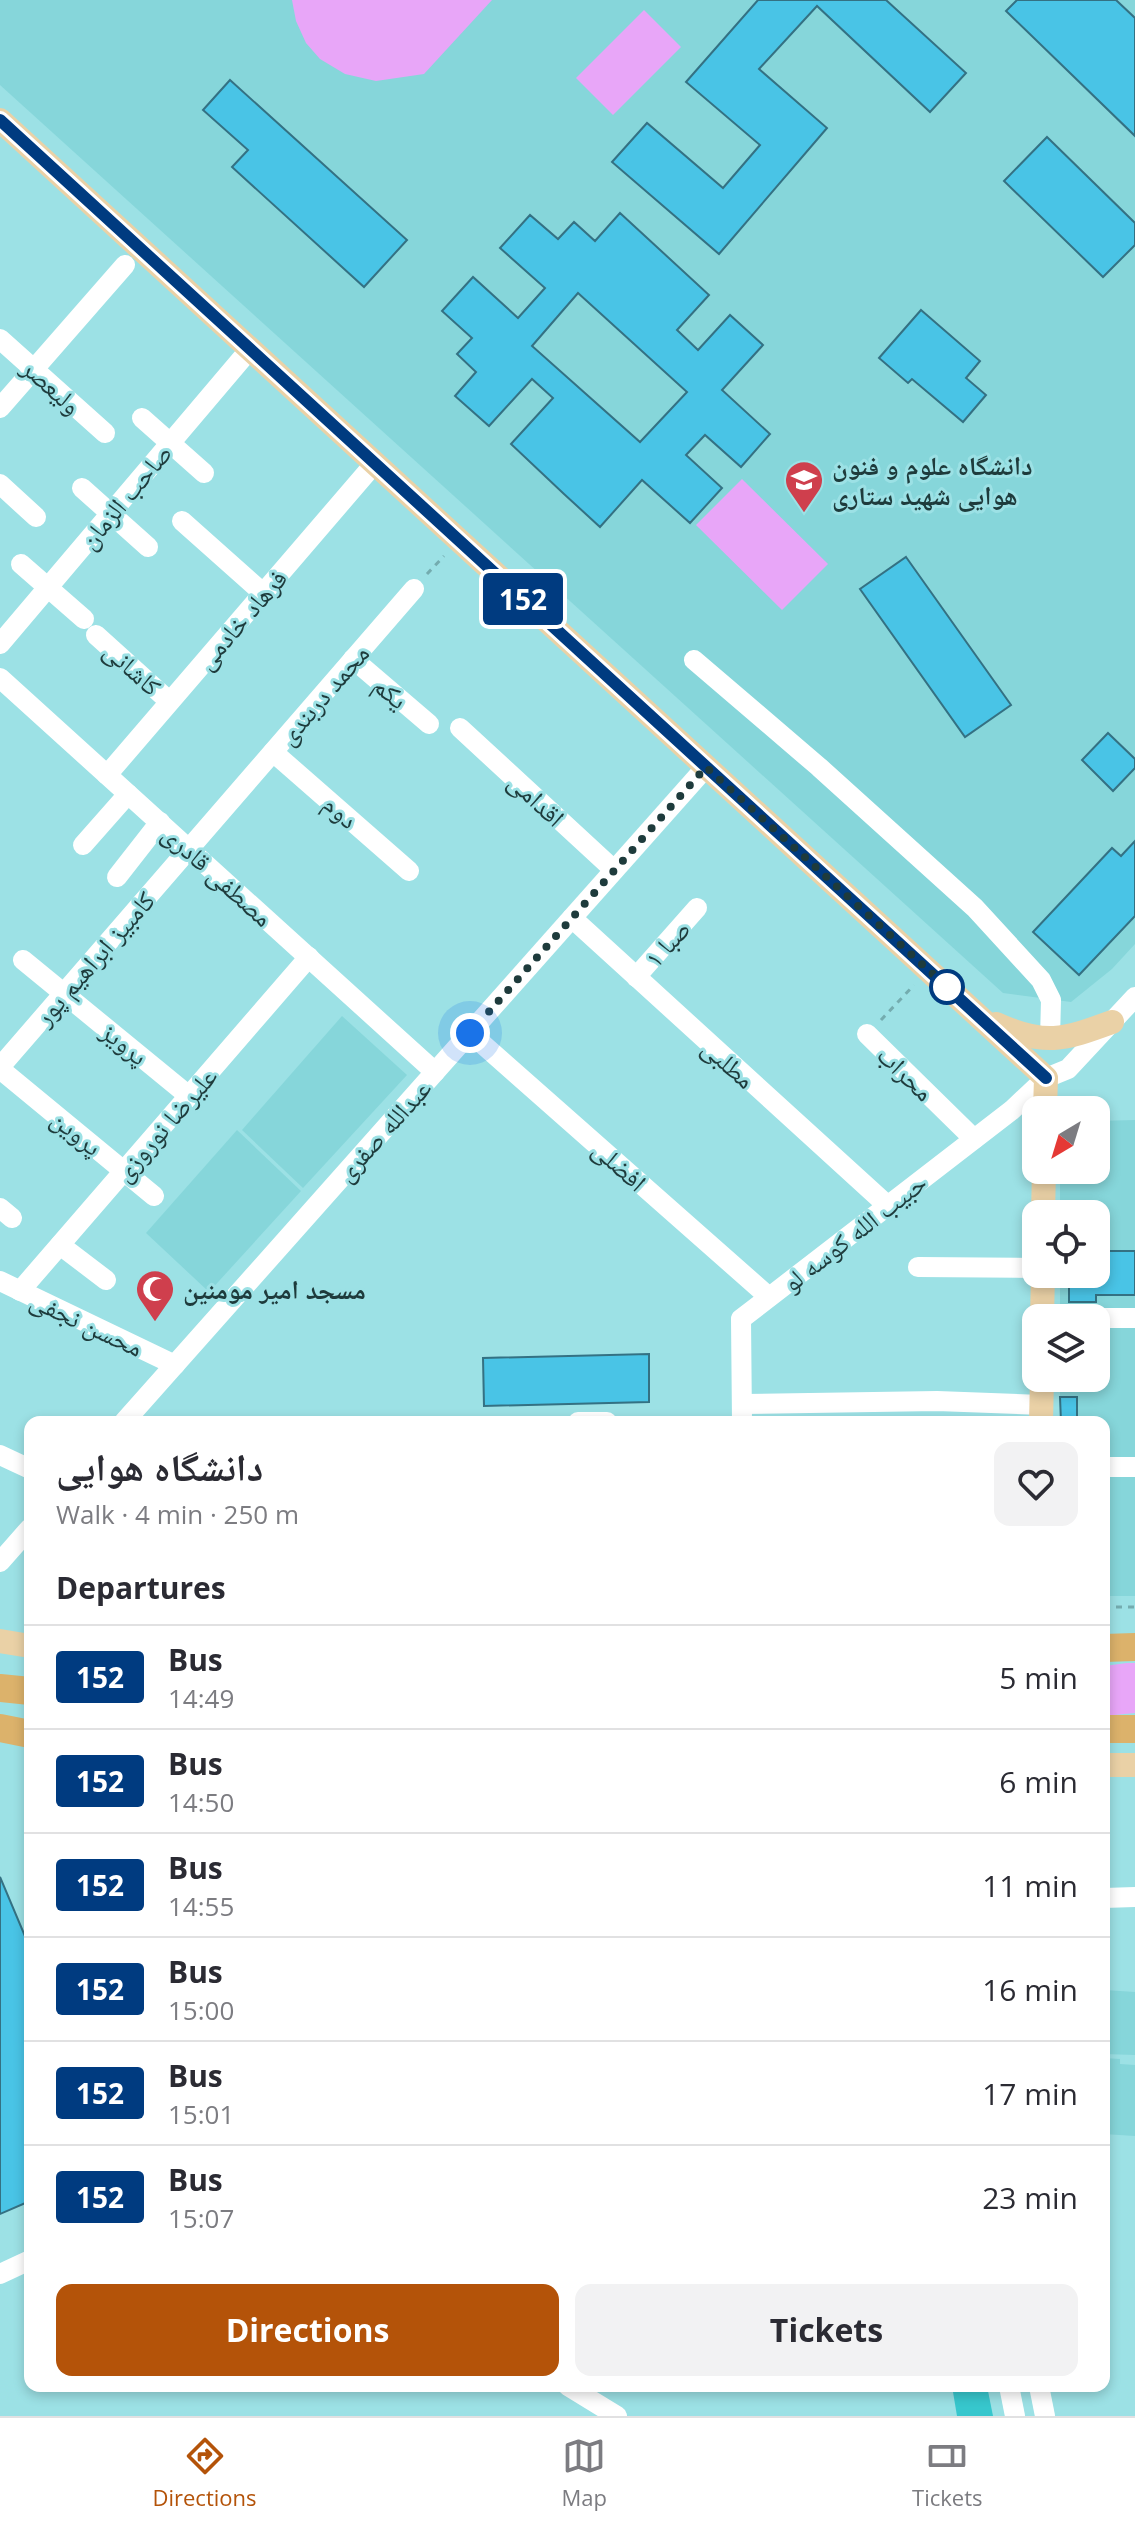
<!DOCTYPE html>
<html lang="en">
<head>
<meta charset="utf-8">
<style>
	body { margin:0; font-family:"Open Sans","Noto Naskh Arabic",sans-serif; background:#f2f2f3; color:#2b2b33; height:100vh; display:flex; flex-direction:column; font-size:30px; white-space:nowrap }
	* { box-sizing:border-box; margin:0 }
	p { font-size:26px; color:#7c7c81 }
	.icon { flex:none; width:44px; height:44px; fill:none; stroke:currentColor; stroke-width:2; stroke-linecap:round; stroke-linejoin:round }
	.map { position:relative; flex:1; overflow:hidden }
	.details { position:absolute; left:24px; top:1416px; width:1086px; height:976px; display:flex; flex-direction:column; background:#fff; border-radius:16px; box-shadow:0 4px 12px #0003 }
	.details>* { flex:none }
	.badge { padding:0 16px; border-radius:6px; font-size:28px; line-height:52px }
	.needle { width:52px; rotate:218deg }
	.controls { position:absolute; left:1022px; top:1096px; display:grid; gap:16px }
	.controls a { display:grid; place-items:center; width:88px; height:88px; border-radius:16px; background:#fff; box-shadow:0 4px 12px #0003; font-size:40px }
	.you { position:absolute; width:40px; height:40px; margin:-20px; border:6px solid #fff; border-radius:50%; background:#1a73e8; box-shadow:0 0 0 12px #1a73e833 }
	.map>.badge { position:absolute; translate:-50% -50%; box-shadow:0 0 0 4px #fff }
	h2 { padding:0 32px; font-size:30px; line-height:72px }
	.round { display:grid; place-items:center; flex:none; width:84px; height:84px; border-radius:16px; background:#f2f2f3 }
	.summary { display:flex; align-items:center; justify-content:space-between; height:136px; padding:0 32px }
	h1 { font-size:38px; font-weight:700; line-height:60px }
	.action { display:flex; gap:16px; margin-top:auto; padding:16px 32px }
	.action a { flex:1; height:92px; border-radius:16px; background:#b45309; color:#fff; font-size:32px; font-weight:700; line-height:92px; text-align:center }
	.action a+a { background:#f2f2f3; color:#2b2b33 }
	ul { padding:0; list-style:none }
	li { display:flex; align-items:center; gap:24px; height:104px; padding:0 32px; border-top:2px solid #e1e1e2 }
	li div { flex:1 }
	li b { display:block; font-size:30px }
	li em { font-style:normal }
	li .badge { min-width:88px; font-weight:700; text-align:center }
	.menu { display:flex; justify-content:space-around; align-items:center; height:112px; border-top:2px solid #e1e1e2; background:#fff; font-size:22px; color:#7c7c81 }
	.menu a { display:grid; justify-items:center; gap:4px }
	.menu .current { color:#b45309 }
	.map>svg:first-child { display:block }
	.built { fill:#86d6da }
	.green { fill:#e8a6f8 }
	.water { fill:#37c7cd }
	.building { fill:#49c4e6; stroke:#347183; stroke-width:2; fill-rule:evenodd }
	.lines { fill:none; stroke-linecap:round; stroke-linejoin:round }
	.path { stroke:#74acaf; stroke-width:3; stroke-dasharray:6 6; stroke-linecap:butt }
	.minor { stroke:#fff; stroke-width:20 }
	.major { stroke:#ead1a6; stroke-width:24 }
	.highway { stroke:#dcb26b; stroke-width:28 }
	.line-casing { stroke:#fff; stroke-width:18 }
	.line { stroke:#003b80; stroke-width:12 }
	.walk { stroke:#1e3b3c; stroke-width:8; stroke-dasharray:0 14.4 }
	.stop-dot { fill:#fff; stroke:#003b80; stroke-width:4 }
	.labels { text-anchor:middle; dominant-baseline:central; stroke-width:6; stroke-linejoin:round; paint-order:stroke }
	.street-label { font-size:26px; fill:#1e3b3c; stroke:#9ce1e5 }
	.poi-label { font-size:26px; font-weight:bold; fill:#1e3b3c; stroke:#9ce1e5; text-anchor:start }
</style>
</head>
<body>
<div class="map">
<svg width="1135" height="2416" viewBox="0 0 1135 2416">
	<rect width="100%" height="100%" fill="#9ce1e5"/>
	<g class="built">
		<polygon points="0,0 1135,0 1135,944 1112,969 1071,1002 1003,993 0,85"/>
		<polygon points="342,1016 407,1075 303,1188 242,1130"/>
		<polygon points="1135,1120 1135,1596 1104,1596 1104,1422 1060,1422 1060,1378 1096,1378 1096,1318 1060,1318 1060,1274 1096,1274 1096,1214 1060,1214 1060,1170 1096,1170 1096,1121"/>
		<polygon points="237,1130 301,1191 209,1292 146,1233"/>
		<polygon points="1104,1990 1135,1992 1135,2055 1104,2054"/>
		<polygon points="1104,2058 1120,2059 1120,2064 1135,2065 1135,2136 1104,2134"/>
	</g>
	<g class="green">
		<polygon points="292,0 492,0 424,74 376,81 345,74 320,59 306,43 296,21"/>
		<polygon points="644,10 681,47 613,115 576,78"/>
		<polygon points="742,479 828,564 782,610 696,525"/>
		<polygon points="1127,1663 1135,1663 1135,1713 1104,1716 1104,1666"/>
	</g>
	<polygon class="water" points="952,2386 987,2386 993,2416 957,2416"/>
	<g class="building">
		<polygon points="758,0 886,0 966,73 930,112 817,6 759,69 827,128 719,254 612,162 647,123 723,188 760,145 686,82"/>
		<polygon points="1017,0 1116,0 1135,18 1135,136 1006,11"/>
		<polygon points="230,80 407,240 364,287 232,167 248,150 203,110"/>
		<polygon points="1047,137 1135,223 1135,245 1103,277 1004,181"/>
		<path d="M620 213 709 295 677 330 698 350 730 315 763 345 722 390 770 434 741 467 705 435 686 455 722 488 690 523 642 480 600 527 564 494 511 444 553 398 532 379 489 426 455 396 476 372 457 354 472 338 442 311 473 277 518 318 545 288 500 248 530 215 558 239 574 222 595 241ZM578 293 687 392 640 442 532 346Z"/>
		<polygon points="921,310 980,361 966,378 986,395 963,422 912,379 908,383 879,358"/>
		<polygon points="906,557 1011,705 965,737 860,589"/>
		<polygon points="1108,733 1135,759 1135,768 1113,791 1082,760"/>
		<polygon points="1135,841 1135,916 1079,975 1033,932 1112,848 1121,856"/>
		<polygon points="1096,1251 1135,1251 1135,1295 1096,1295 1096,1302 1069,1302 1069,1274 1096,1274"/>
		<polygon points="649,1354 649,1402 484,1406 483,1358"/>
		<polygon points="1060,1397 1077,1397 1077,1422 1061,1422"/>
		<polygon points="0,1877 30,1948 30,2201 0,2214"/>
	</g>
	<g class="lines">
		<g class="path">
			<polyline points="427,574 444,556"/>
			<polyline points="881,1020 914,985"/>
			<polyline points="1104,1607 1135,1607"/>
			<polyline points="1104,1692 1104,1707"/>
		</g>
		<g class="minor">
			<polyline points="0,339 105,433"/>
			<polyline points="0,408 125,265"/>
			<polyline points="142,418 204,473"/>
			<polyline points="0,484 36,517"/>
			<polyline points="82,488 148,547"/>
			<polyline points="182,521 264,594"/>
			<polyline points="21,564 84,619"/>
			<polyline points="96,635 169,701"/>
			<polyline points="0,644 250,349"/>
			<polyline points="353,659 429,724"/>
			<polyline points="694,660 819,767 975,908 1041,980 1051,1000 1050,1039"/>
			<polyline points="0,678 435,1072"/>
			<polyline points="460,728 614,870"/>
			<polyline points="273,752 409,871"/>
			<polyline points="107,775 375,463"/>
			<polyline points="83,845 128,794"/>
			<polyline points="117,877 160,822"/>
			<polyline points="572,918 888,1206"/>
			<polyline points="23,960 189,1096"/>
			<polyline points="636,977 697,908"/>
			<polyline points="470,1033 769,1297"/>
			<polyline points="867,1034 974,1139"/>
			<polyline points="0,1067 414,589"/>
			<polyline points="0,1069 154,1196"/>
			<polyline points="0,1208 12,1218"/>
			<polyline points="60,1245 106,1280"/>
			<polyline points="918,1267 1036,1268"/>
			<polyline points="0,1281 175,1365"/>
			<polyline points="20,1291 309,957"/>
			<polyline points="1086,1318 1135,1318"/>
			<polyline points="742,1404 937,1401 1041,1405"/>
			<polyline points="124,1422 706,767"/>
			<polyline points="578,1422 607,1422"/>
			<polyline points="742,1422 741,1319 1012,1110 1046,1078 1068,1069 1135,997"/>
			<polyline points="0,1455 30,1469"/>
			<polyline points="1110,1467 1135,1467"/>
			<polyline points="0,1562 30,1528"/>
			<polyline points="1104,1898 1135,1897"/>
			<polyline points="0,2274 30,2260"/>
			<polyline points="568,2386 617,2416"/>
			<polyline points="1009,2386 1015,2416"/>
			<polyline points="1039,2386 1045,2416"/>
		</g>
		<g class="major">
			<polyline points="0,120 1046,1078 1045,1110"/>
			<path d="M996 1024C1045 1046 1063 1040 1112 1022"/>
			<polyline points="1043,1214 1044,1170"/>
			<polyline points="1042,1318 1043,1274"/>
			<polyline points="1041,1422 1042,1378"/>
			<polyline points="0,1641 30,1646"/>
			<polyline points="1104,1765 1135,1765"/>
		</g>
		<g class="highway">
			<polyline points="1104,1648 1135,1647"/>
			<polyline points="0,1688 30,1691"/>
			<polyline points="0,1728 30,1734"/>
			<polyline points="1104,1729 1135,1729"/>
		</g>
	</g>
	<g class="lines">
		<defs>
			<polyline id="line" points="0,120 1046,1078"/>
		</defs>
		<use href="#line" class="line-casing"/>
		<use href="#line" class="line"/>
		<polyline class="walk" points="470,1033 706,767 947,987"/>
	</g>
	<defs>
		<symbol id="university-pin" viewBox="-11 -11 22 30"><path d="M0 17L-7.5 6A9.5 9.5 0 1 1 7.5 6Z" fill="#cf3f4d" stroke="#9ce1e5"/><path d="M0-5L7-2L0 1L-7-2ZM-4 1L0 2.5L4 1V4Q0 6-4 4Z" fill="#fff"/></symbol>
		<symbol id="mosque-pin" viewBox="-11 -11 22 30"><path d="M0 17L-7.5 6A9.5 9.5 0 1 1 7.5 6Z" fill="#cf3f4d" stroke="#9ce1e5"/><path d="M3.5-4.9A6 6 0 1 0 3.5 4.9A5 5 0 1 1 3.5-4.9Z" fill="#fff"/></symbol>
	</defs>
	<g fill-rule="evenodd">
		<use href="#university-pin" x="782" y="458" width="44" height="60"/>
		<use href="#mosque-pin" x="133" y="1267" width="44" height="60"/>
	</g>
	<circle class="stop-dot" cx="947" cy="987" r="16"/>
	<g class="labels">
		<g class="street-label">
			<text transform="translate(52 386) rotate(42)">ولیعصر</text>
			<text transform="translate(125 496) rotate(-50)">صاحب الزمان</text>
			<text transform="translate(241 619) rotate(-49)">فرهاد خادمی</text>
			<text transform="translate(133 668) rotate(42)">کاشانی</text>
			<text transform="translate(391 692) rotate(40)">یکم</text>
			<text transform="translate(323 694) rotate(-49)">محمد دربندی</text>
			<text transform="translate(537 799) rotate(43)">اقدامی</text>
			<text transform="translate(341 811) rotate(41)">دوم</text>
			<text transform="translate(218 875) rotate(42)">مصطفی قادری</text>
			<text transform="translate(667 943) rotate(-48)">صبا ۱</text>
			<text transform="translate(94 958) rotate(-49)">کامبیز ابراهیم پور</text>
			<text transform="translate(125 1043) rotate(39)">پرویز</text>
			<text transform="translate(729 1063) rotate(42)">مطلبی</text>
			<text transform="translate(906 1073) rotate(44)">محراب</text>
			<text transform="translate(165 1124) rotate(-49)">علیرضا نوروزی</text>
			<text transform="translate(383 1130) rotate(-48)">عبدالله صفری</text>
			<text transform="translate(77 1132) rotate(39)">پروین</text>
			<text transform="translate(620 1165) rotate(42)">افضلی</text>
			<text transform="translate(854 1232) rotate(-38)">حبیب الله کوسه لو</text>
			<text transform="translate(87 1323) rotate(25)">محسن نجفی</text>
		</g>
		<g class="poi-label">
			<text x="832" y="465">دانشگاه علوم و فنون<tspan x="832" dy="30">هوایی شهید ستاری</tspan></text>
			<text x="183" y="1289">مسجد امیر مومنین</text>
		</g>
	</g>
</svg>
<div class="controls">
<a><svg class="needle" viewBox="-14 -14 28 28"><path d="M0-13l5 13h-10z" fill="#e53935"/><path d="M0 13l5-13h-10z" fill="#7c7c81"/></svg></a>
<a><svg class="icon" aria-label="locate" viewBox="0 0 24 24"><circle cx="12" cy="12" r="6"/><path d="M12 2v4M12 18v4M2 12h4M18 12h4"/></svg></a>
<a><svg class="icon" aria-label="layers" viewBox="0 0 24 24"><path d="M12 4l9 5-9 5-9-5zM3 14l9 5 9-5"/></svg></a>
</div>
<div class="you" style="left:470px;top:1033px"></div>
<b class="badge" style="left:523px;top:599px;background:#003b80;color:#fff">152</b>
<section class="details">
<div class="summary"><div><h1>دانشگاه هوایی</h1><p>Walk · 4 min · 250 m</p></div><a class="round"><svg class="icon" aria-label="heart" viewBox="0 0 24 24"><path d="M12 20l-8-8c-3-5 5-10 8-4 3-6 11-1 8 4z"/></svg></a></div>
<h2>Departures</h2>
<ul>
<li><span class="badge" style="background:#003b80;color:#fff">152</span><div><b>Bus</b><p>14:49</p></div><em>5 min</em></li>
<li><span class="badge" style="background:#003b80;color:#fff">152</span><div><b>Bus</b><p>14:50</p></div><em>6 min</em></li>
<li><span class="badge" style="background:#003b80;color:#fff">152</span><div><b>Bus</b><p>14:55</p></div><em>11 min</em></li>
<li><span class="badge" style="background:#003b80;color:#fff">152</span><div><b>Bus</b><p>15:00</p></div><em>16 min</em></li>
<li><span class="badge" style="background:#003b80;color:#fff">152</span><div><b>Bus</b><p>15:01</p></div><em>17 min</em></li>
<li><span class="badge" style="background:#003b80;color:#fff">152</span><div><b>Bus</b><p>15:07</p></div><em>23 min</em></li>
</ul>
<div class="action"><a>Directions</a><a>Tickets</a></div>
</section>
</div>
<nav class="menu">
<a class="current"><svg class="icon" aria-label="directions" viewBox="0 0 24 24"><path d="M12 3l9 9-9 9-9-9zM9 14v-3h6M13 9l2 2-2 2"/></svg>Directions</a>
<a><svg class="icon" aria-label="map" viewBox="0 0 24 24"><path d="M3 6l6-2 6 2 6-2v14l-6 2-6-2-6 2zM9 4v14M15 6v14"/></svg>Map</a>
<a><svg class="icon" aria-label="tickets" viewBox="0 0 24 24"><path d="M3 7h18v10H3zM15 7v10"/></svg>Tickets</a>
</nav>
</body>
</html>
